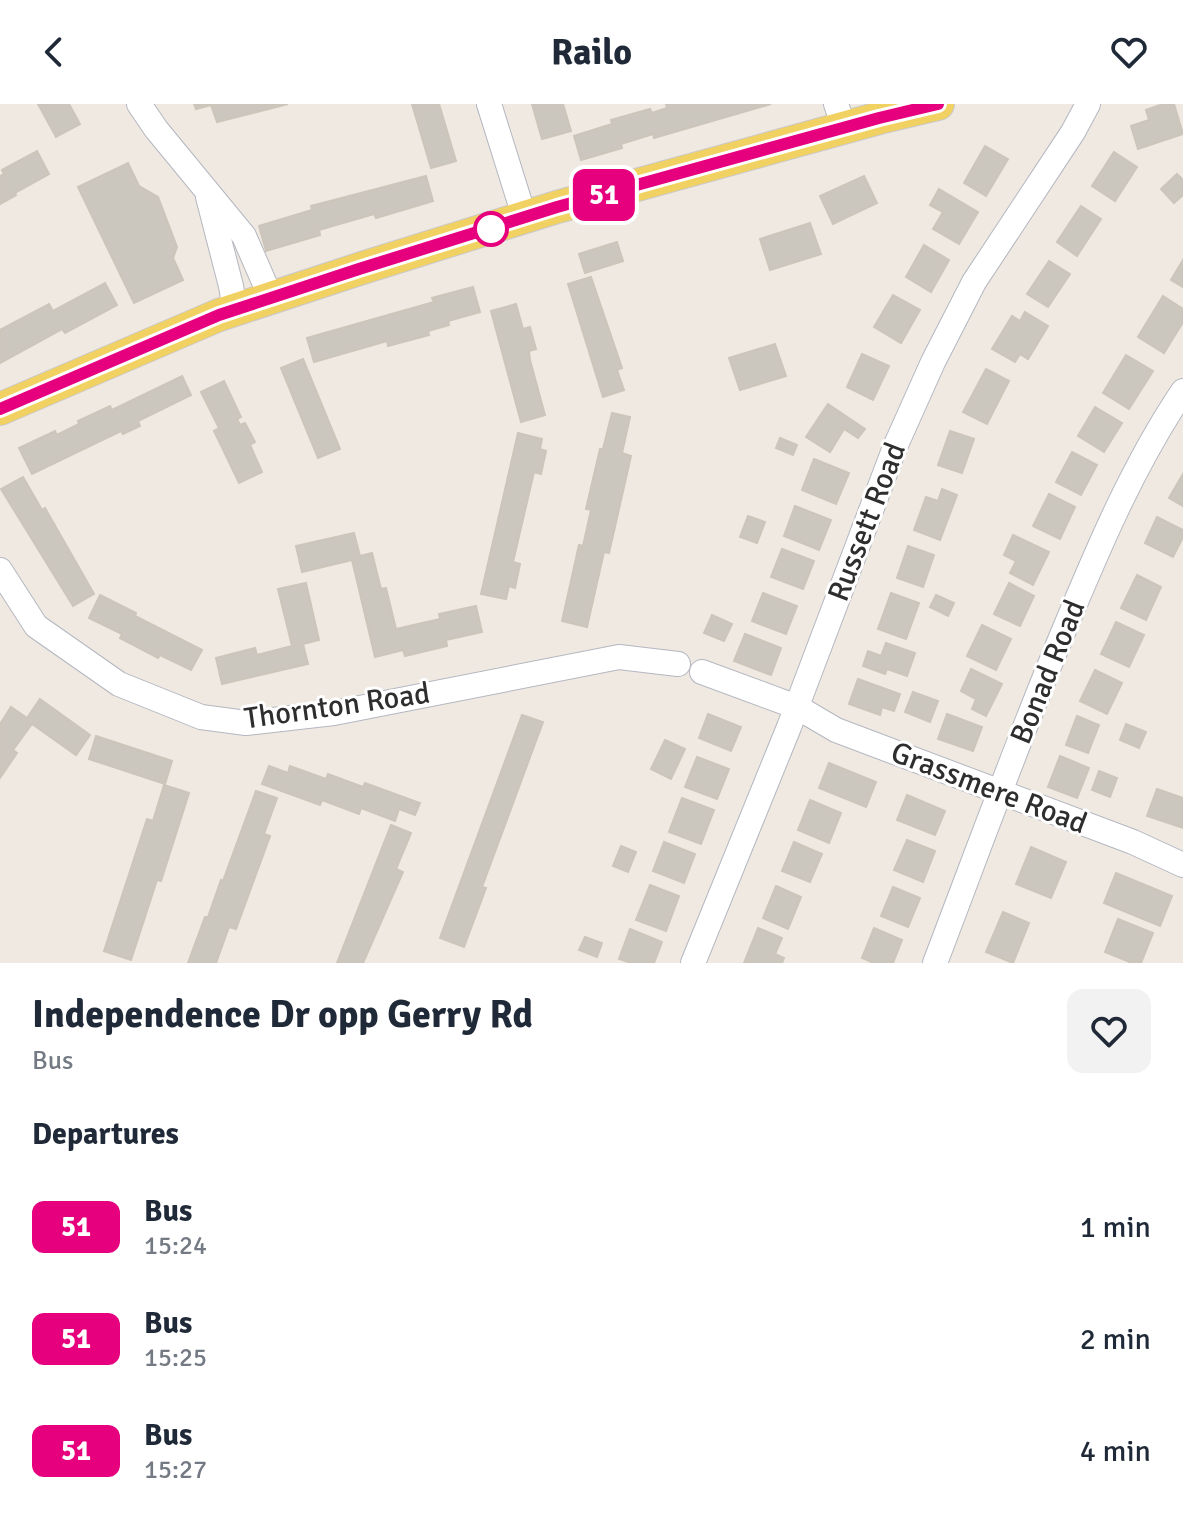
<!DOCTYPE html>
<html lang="en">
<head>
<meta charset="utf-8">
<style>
	body { margin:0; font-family:Signika,sans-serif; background:#f2f2f3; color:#1f2937; height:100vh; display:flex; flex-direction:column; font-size:30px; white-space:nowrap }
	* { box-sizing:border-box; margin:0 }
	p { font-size:26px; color:#747a83 }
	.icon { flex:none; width:44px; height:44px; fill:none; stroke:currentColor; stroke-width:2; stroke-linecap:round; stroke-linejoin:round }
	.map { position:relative; height:859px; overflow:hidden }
	.details { display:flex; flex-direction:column; background:#fff; flex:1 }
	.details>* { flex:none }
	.badge { padding:0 16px; border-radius:12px; font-size:28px; line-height:52px }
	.map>.badge { position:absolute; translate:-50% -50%; box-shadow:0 0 0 4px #fff }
	h2 { padding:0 32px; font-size:30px; line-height:72px }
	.round { display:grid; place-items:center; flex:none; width:84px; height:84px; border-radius:16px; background:#f2f2f3 }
	.summary { display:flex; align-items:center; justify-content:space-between; height:136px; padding:0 32px }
	h1 { font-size:38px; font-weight:800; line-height:60px }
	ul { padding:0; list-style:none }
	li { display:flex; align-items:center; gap:24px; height:112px; padding:0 32px }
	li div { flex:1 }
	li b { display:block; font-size:30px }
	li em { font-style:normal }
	li .badge { min-width:88px; font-weight:700; text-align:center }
	header { display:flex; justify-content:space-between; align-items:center; height:104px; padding:0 32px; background:#fff; font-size:36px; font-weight:800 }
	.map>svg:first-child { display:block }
	.building { fill:#cbc7bf; stroke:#cbc5ba; stroke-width:2 }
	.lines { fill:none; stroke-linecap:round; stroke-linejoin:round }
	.minor-casing { stroke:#b4b7c1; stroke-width:26 }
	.major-casing { stroke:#c9c9c9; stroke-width:34 }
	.minor { stroke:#fff; stroke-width:24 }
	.major { stroke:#f2d163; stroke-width:32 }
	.line-casing { stroke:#fff; stroke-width:18 }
	.line { stroke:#e6007e; stroke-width:12 }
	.stop-dot { fill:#fff; stroke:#e6007e; stroke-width:4 }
	.labels { text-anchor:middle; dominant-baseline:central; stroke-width:6; stroke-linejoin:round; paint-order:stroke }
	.street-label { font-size:30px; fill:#2e2e2e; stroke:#fff }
</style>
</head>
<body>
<header><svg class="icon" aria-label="back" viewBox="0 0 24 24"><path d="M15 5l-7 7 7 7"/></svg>Railo<svg class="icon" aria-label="heart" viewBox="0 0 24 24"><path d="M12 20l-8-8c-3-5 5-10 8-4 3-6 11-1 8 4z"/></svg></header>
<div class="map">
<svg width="1183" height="859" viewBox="0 0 1183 859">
	<rect width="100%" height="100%" fill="#efe9e1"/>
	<g class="building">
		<polygon points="38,0 69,0 80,20 56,33"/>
		<polygon points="194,0 288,0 217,18 211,1 196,5"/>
		<polygon points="412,0 439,0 456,57 431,64"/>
		<polygon points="532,0 563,0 571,27 542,35"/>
		<polygon points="666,0 771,0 654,34 653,30 621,40 622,44 581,56 574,32 612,20 611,16 650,5 652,9 667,4"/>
		<polygon points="1163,0 1174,0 1183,30 1138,45 1131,22 1149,16 1146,6"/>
		<polygon points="985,42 1008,55 986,92 964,79"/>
		<polygon points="37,47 49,70 15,89 16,91 0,100 0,72 4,70 2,66"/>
		<polygon points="1114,48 1137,63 1115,97 1092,82"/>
		<polygon points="128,59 139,82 158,93 177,143 173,154 183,176 134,199 78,83"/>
		<polygon points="1177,70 1183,76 1183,91 1174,99 1161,85"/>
		<polygon points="426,72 433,97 376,114 374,110 319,126 320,131 266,147 259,122 312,106 311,102"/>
		<polygon points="864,72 877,99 833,120 820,92"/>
		<polygon points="939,85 978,108 959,140 933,125 943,108 930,101"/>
		<polygon points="1081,102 1101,115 1077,152 1057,138"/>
		<polygon points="810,119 821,150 770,166 760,135"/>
		<polygon points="617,138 623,157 585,169 579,150"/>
		<polygon points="924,141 949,156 931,188 906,173"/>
		<polygon points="1183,156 1183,183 1171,176"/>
		<polygon points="1049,157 1070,170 1048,203 1027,190"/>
		<polygon points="591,173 622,264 617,266 624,286 603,293 568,180"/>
		<polygon points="105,179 117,201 65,229 62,225 0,259 0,226 49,200 53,207"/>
		<polygon points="473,183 480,208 448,217 449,221 428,227 429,231 388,242 387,237 314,258 307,234 434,198 432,194"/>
		<polygon points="893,191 920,206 901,239 874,223"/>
		<polygon points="1163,192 1183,205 1183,218 1164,249 1138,233"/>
		<polygon points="516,200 523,225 530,223 536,245 529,247 530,256 545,311 521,318 491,207"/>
		<polygon points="1025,208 1048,222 1028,255 1020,250 1015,258 992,245 1012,212 1020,217"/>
		<polygon points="775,240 786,272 740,286 729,254"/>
		<polygon points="862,250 889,262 873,296 847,283"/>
		<polygon points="1126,251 1153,267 1129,305 1103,289"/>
		<polygon points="303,255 340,345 318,354 281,264"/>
		<polygon points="986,265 1009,277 987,320 963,308"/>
		<polygon points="182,272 191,291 138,317 140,322 123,330 121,327 32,370 19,344 55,327 57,331 79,320 78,317 110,302 112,306"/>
		<polygon points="224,277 241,313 237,315 240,321 245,319 255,338 250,341 262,368 239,379 214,327 219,324 201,288"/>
		<polygon points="828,300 865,325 858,334 844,325 830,348 806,333"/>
		<polygon points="1095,303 1122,319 1104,348 1078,332"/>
		<polygon points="612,309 630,313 622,349 631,352 609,449 604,448 587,523 562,517 579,441 583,442 591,406 586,405 600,345 603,345"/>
		<polygon points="950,327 974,335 962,369 938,361"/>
		<polygon points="518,329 542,335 540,345 546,347 541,370 534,368 513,458 520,460 515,484 509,482 506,495 481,490"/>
		<polygon points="780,334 797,341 793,351 776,344"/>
		<polygon points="1072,348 1097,361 1081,391 1056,378"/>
		<polygon points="814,355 849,369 836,400 802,386"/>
		<polygon points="1183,370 1183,402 1169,394"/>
		<polygon points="23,373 42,406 45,404 94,490 73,502 1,385"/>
		<polygon points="942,385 957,391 940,436 914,426 926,393 938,397"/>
		<polygon points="1049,390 1075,403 1060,435 1033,422"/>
		<polygon points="795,402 831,416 819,446 784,432"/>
		<polygon points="748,412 765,418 757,439 740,433"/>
		<polygon points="1157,413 1183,426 1183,433 1173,453 1145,439"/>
		<polygon points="354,429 360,452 372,449 381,485 386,484 396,525 440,515 439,510 476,502 482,528 446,536 447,542 405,552 403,546 375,553 352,456 302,468 296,442"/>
		<polygon points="1013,431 1049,448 1033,481 1010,469 1016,457 1004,451"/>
		<polygon points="908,442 934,451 923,483 897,474"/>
		<polygon points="782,445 814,457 803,485 771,473"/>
		<polygon points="1137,471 1161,483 1146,516 1121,504"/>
		<polygon points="306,479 319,536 303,540 308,560 222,580 216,554 255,544 257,551 292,542 278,485"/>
		<polygon points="1009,479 1034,492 1020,522 994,510"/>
		<polygon points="763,489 797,502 786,530 752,517"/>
		<polygon points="891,489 919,499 906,535 878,525"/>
		<polygon points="100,491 136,509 135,512 202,546 191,566 160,551 158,554 120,534 122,530 89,514"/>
		<polygon points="936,491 954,499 948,512 930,503"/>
		<polygon points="712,511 732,520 724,537 704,529"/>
		<polygon points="1116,518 1144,531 1129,563 1101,550"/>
		<polygon points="982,521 1011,535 996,566 967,552"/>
		<polygon points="745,530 781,544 771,571 734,557"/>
		<polygon points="886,539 915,549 907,572 887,565 885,570 863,562 868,547 881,552"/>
		<polygon points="971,565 1002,580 986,612 972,605 976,595 961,587"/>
		<polygon points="1095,566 1122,579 1107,610 1080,597"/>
		<polygon points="858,575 900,590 894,607 882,603 880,611 849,600"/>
		<polygon points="913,588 938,597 930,618 905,608"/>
		<polygon points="40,595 90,631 76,651 32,620 13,646 17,649 0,674 0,620 11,603 27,614"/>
		<polygon points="708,610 741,623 731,647 699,634"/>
		<polygon points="947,610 982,623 973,647 938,635"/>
		<polygon points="522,611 543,618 482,783 486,784 464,843 440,834"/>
		<polygon points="1077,612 1099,621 1088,649 1066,641"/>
		<polygon points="1126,620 1146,628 1139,644 1120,636"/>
		<polygon points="96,632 172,657 165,680 89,655"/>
		<polygon points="665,636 685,645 671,675 651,665"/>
		<polygon points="1060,652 1089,664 1077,694 1048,683"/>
		<polygon points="697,653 729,665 717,695 685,683"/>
		<polygon points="829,659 876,678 866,703 819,684"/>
		<polygon points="269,662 288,669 290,662 326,675 328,670 363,683 365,679 420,699 415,711 399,705 395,717 361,704 359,710 322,696 320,701 262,680"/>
		<polygon points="1099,667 1117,674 1110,693 1092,686"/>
		<polygon points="164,681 189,689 161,777 157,776 131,856 104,847 147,715 153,717"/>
		<polygon points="1157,685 1183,694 1183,724 1147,712"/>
		<polygon points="256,687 277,694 264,730 270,732 236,825 229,823 216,859 188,859 205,813 208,813 221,776 223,777"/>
		<polygon points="907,691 945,707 935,731 897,716"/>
		<polygon points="682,694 714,706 701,740 669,728"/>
		<polygon points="810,696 841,709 829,739 798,726"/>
		<polygon points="391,721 411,729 396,765 403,768 363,859 337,859"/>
		<polygon points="907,736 935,747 923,778 894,766"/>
		<polygon points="664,738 695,750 684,779 653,767"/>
		<polygon points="794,738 822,750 810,778 782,767"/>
		<polygon points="621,742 636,748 628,768 613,762"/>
		<polygon points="1031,743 1066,758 1051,794 1016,780"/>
		<polygon points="1116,769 1172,792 1160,822 1104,799"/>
		<polygon points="650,781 679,792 666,827 636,816"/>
		<polygon points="776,782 801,793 788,825 763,814"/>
		<polygon points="893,783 920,794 908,823 881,812"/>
		<polygon points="1003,808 1029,819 1013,859 986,848"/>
		<polygon points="1118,815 1153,829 1141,859 1132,859 1105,848"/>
		<polygon points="758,824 782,834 775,850 784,854 782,859 744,859"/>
		<polygon points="874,824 902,836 893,859 874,859 862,854"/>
		<polygon points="630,825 662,838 654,859 631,859 619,855"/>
		<polygon points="585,833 602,839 597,853 579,846"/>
	</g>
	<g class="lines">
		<defs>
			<g id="minor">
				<polyline points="139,0 156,25 244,132 271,194"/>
				<polyline points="489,0 525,115"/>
				<polyline points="836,0 844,23"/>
				<polyline points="208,93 231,182 235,206"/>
				<polyline points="0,466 36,522 119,580 201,613 246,619 334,609 619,553 678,560"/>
				<polyline points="702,568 797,603 836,626 1133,738 1183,761"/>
				<polyline points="693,859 789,623 895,343 933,258 974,178 1073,28 1088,0"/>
				<path d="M935 859C977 749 1017 639 1062 531 1097 447 1132 363 1183 287"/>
			</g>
			<polyline id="major" points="0,305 219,211 359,165 557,103 879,14 938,0"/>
		</defs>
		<use href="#minor" class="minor-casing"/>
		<use href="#major" class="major-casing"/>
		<use href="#minor" class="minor"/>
		<use href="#major" class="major"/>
	</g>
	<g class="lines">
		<defs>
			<polyline id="line" points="0,305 219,211 359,165 557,103 879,14 938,0"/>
		</defs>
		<use href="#line" class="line-casing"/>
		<use href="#line" class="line"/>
	</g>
	<circle class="stop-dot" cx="491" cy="125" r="16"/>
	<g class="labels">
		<g class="street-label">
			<text transform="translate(867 418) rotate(-69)">Russett Road</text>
			<text transform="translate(1048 568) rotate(-68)">Bonad Road</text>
			<text transform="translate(337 602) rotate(-8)">Thornton Road</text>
			<text transform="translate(989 684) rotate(21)">Grassmere Road</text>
		</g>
	</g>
</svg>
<b class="badge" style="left:604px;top:91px;background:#e6007e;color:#fff">51</b>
</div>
<section class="details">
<div class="summary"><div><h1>Independence Dr opp Gerry Rd</h1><p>Bus</p></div><a class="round"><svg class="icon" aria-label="heart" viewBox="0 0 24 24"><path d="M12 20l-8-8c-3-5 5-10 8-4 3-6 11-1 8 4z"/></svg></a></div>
<h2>Departures</h2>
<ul>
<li><span class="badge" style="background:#e6007e;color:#fff">51</span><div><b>Bus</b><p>15:24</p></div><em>1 min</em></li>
<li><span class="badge" style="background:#e6007e;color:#fff">51</span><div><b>Bus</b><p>15:25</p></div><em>2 min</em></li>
<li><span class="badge" style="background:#e6007e;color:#fff">51</span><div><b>Bus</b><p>15:27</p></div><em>4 min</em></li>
</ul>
</section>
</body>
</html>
